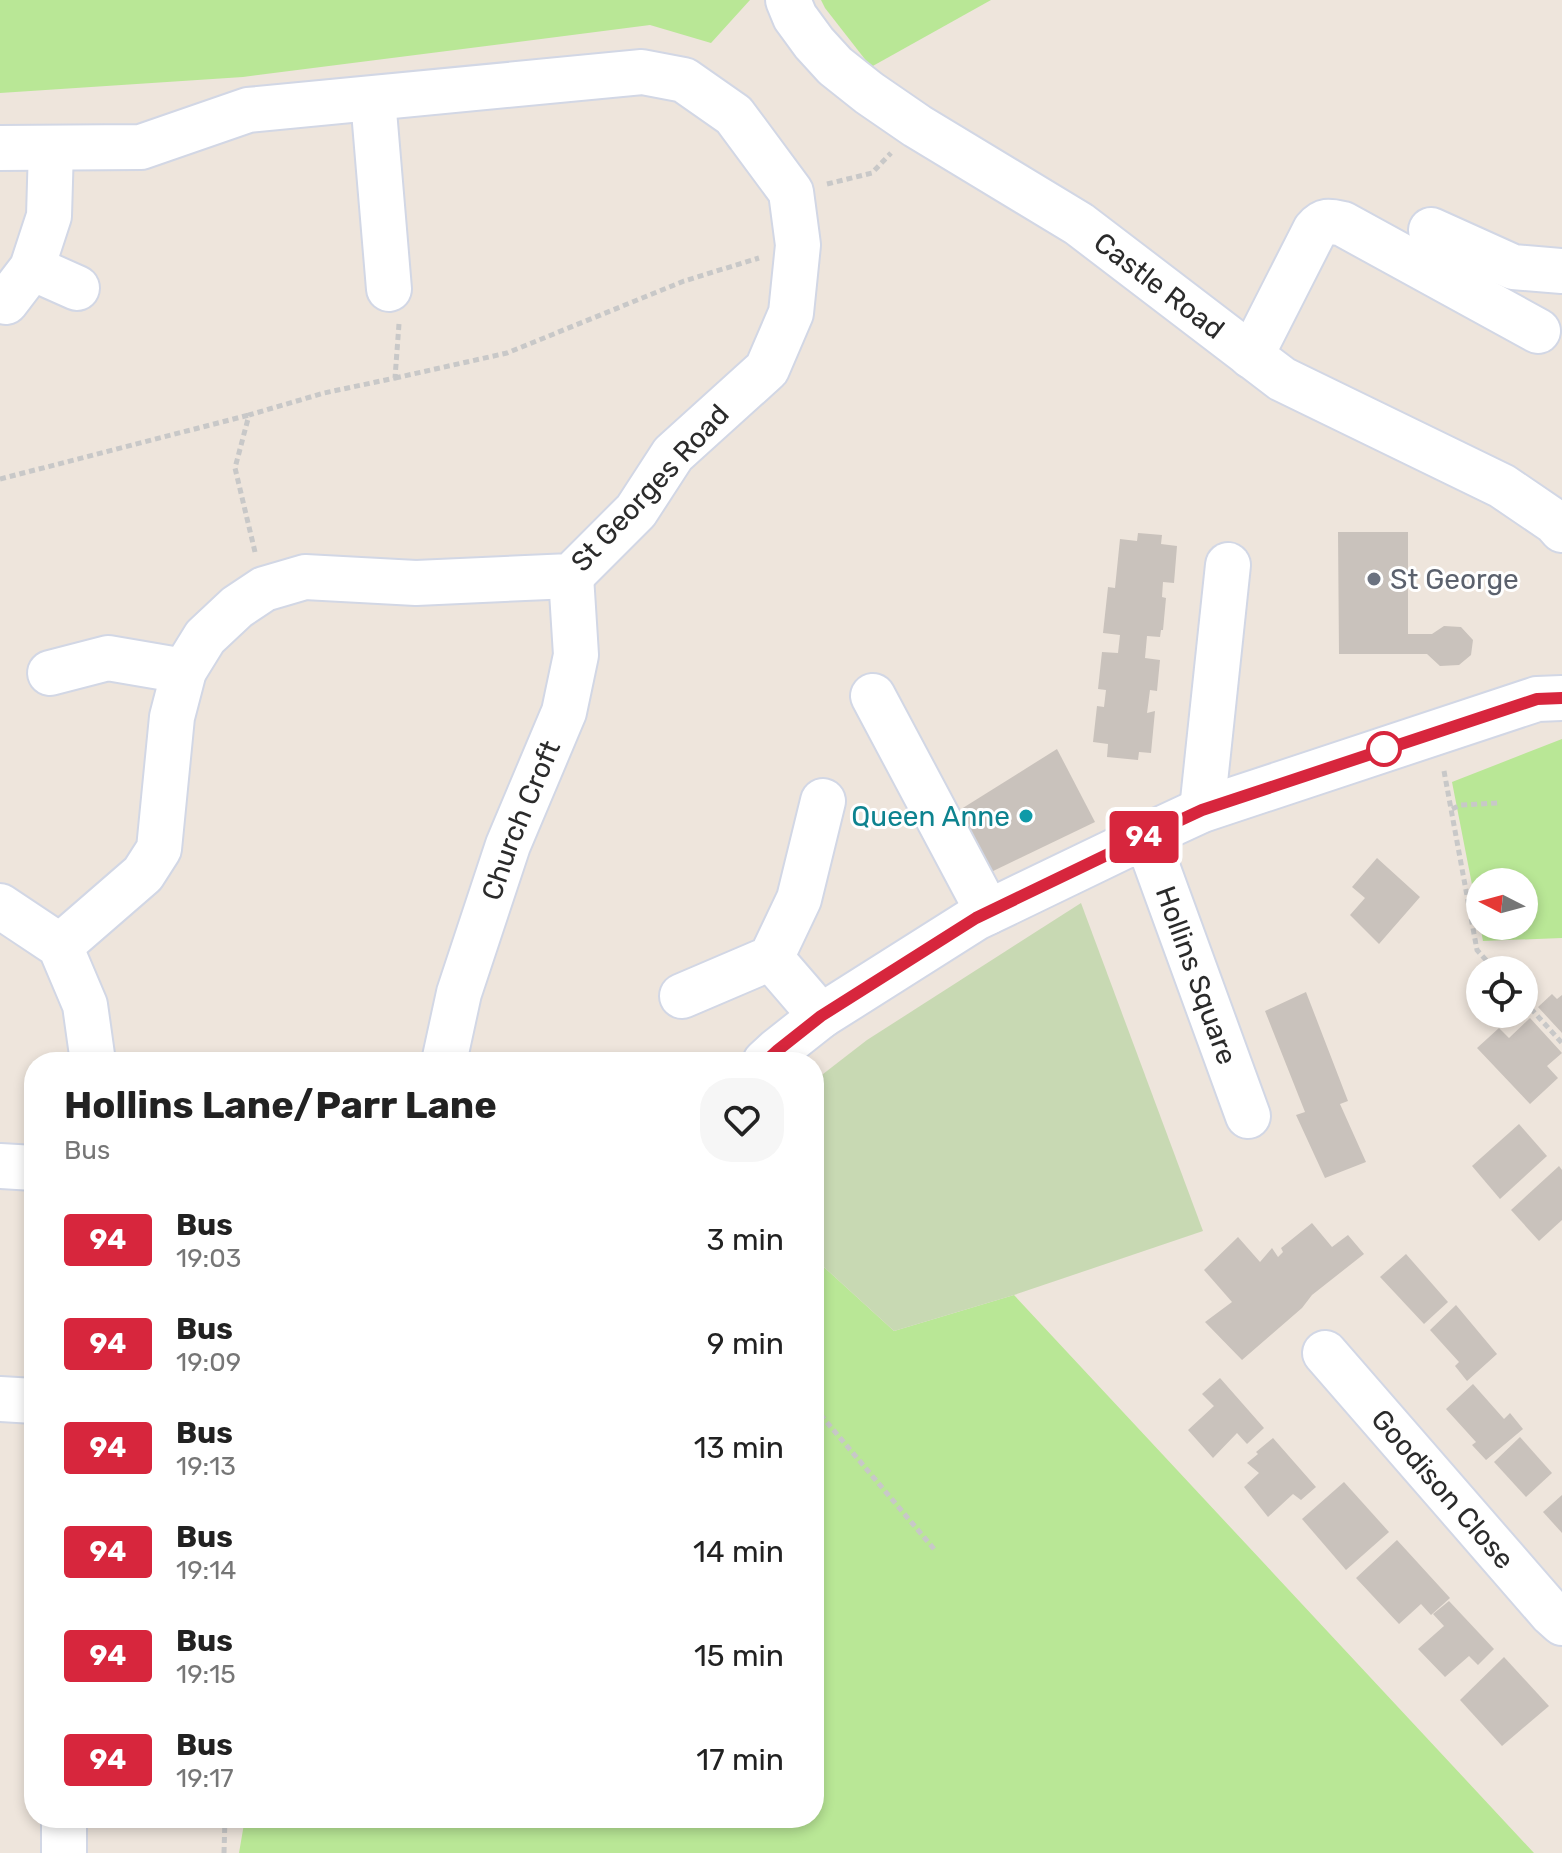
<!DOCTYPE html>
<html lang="en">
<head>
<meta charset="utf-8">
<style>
	body { margin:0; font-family:Rubik,sans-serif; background:#f6f6f6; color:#222; height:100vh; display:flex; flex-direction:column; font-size:30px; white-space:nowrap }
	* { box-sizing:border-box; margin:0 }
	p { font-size:26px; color:#767676 }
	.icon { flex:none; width:44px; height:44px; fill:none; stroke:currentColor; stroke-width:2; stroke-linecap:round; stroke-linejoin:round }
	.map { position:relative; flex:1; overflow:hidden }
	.sheet { position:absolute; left:24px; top:1052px; width:800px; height:776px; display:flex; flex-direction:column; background:#fff; border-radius:32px; box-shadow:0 4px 12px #0003 }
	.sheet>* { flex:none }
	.badge { padding:0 16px; border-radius:6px; font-size:28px; line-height:52px }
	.needle { width:52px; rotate:276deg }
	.tools { position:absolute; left:1466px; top:868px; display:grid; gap:16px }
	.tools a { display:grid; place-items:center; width:72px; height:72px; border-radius:50%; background:#fff; box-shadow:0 4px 12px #0003; font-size:40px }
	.map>.badge { position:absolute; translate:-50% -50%; box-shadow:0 0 0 4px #fff }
	.round { display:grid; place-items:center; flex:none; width:84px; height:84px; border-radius:32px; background:#f6f6f6 }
	.head { display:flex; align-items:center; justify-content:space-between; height:136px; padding:0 40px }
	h1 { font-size:38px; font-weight:700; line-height:60px }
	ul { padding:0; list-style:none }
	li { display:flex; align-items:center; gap:24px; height:104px; padding:0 40px }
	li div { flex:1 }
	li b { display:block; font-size:30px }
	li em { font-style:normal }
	li .badge { min-width:88px; font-weight:700; text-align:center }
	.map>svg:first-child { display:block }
	.green { fill:#b9e796; fill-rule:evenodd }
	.cemetery { fill:#c8d9b3 }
	.building { fill:#c9c2bc }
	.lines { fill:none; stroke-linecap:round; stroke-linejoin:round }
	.minor-casing { stroke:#d2d7e5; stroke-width:48 }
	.path { stroke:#c8c8c8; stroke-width:5; stroke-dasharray:6 4; stroke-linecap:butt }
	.minor { stroke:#fff; stroke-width:44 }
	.line-casing { stroke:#fff; stroke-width:18 }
	.line { stroke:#d7263d; stroke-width:12 }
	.worship-dot { fill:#6b7280; stroke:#fff; stroke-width:3 }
	.stop-dot { fill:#fff; stroke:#d7263d; stroke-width:4 }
	.culture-dot { fill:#0f9aa8; stroke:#fff; stroke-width:3 }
	.labels { text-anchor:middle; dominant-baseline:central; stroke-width:6; stroke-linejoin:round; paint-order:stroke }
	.street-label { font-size:28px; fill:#2b2b2b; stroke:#fff }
	.worship-label { font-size:28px; fill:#5b616d; stroke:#fff; text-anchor:start }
	.culture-label { font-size:28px; fill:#0d838f; stroke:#fff; text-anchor:end }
</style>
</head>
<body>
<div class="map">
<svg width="1562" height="1853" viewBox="0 0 1562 1853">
	<rect width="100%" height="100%" fill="#eee5dc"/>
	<g class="green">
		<polygon points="0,0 750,0 711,43 650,25 243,77 0,93"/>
		<polygon points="821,0 991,0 871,67 825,8"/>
		<path d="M1562 739V938L1483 941 1452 782ZM1480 882H1524V926H1480Z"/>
		<polygon points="814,1258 894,1331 1014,1295 1534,1853 239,1853 245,1818 814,1818"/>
	</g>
	<polygon class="cemetery" points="1081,903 1203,1231 1014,1295 894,1331 814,1258 814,1081 867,1040"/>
	<g class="building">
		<polygon points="1338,532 1408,532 1408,634 1432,634 1444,626 1461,627 1473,640 1471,655 1459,665 1440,666 1427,654 1339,654"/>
		<polygon points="1138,533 1162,535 1161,544 1177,546 1174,583 1163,582 1162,597 1166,598 1163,630 1161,630 1160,637 1147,636 1145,658 1160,660 1157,691 1150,690 1147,713 1155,711 1151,753 1139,752 1138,760 1107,757 1108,744 1093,742 1097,706 1104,707 1106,690 1098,689 1102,652 1118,653 1120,635 1103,633 1108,587 1115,588 1120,539 1137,541"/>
		<polygon points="1057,749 1095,822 987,874 958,811"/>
		<polygon points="1377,858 1420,897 1379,944 1350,915 1365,898 1352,887"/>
		<polygon points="1306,992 1348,1101 1340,1104 1366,1162 1325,1178 1296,1115 1305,1112 1265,1011"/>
		<polygon points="1552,994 1557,999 1562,995 1562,1033 1538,1007"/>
		<polygon points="1530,1018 1562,1053 1547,1066 1558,1078 1530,1104 1477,1048 1499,1028 1509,1038"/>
		<polygon points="1519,1124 1547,1156 1500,1199 1472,1166"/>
		<polygon points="1559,1166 1562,1170 1562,1220 1539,1241 1511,1210"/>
		<polygon points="1312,1223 1332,1247 1348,1235 1364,1254 1312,1295 1302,1308 1242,1360 1205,1322 1232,1302 1204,1270 1238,1237 1260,1262 1272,1248 1278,1257 1283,1252 1281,1248"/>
		<polygon points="1406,1254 1448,1302 1424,1324 1380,1277"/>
		<polygon points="1456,1305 1497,1354 1467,1381 1455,1366 1459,1362 1430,1330"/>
		<polygon points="1220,1378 1264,1428 1247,1444 1237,1433 1213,1458 1188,1430 1214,1406 1202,1394"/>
		<polygon points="1473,1384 1504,1419 1510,1413 1523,1429 1486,1460 1472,1445 1476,1442 1446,1409"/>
		<polygon points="1520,1437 1552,1473 1526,1497 1494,1462"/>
		<polygon points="1273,1438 1316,1487 1301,1500 1293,1494 1268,1517 1244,1487 1259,1473 1247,1463 1258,1454 1256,1452"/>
		<polygon points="1344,1482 1389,1532 1346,1570 1302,1519"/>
		<polygon points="1562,1495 1562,1533 1543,1512"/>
		<polygon points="1397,1540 1450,1598 1431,1615 1421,1604 1399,1624 1356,1578"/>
		<polygon points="1449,1601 1494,1649 1478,1665 1469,1656 1445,1677 1418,1649 1444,1626 1433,1614"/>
		<polygon points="1504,1657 1549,1706 1502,1746 1460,1700"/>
	</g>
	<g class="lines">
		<defs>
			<g id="minor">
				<path id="s1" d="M788 0 795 17 814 43 835 66 869 93 917 126 1079 224 1282 379 1502 486 1555 522 1562 530"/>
				<polyline points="373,99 389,289"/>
				<polyline points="0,148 141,147 248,110 642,72 684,80 734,115 791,192 798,245 791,313 767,369 673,454 636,511 571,576 416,583 305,577 264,589 237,607 205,637 184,671 172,717 159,849 143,874 60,946"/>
				<polyline points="1431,230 1513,267 1562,271"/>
				<polyline points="32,268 77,288"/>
				<polyline points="6,302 32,268 49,216 51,148"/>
				<path d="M1251 356 1315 230C1324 219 1330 221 1343 224L1538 331"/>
				<polyline points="50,673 108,658 184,671"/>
				<polyline points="873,696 988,912"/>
				<polyline points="1202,810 1228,565"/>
				<path id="s2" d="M1146 836 1248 1116"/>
				<polyline points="0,906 60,946 85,1005 93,1062"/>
				<polyline points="771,958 821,1016"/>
				<polyline points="682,996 771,958 799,899 823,801"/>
				<path id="s3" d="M444 1062 459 993 508 845 564 712 576 655 571 576"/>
				<polyline points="765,1062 778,1050 821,1016 976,918 1146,836 1202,810 1537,699 1562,698"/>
				<polyline points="0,1166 34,1168"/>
				<path id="s4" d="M1325 1353 1552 1614 1562 1623"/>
				<polyline points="0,1399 34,1401"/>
				<polyline points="64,1818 64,1853"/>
			</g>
		</defs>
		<use href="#minor" class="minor-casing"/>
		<g class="path">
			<polyline points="827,184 872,173 891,153"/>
			<polyline points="395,378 507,353 684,281 759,258"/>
			<polyline points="0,479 249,415"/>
			<polyline points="255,552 235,468 249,415 324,393 395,378 399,324"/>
			<polyline points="1444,771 1477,950 1495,970"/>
			<polyline points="1452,809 1461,805 1498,803"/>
			<polyline points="1524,1001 1562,1043"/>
			<polyline points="814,1407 934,1549"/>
			<polyline points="224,1853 225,1818"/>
		</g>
		<use href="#minor" class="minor"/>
	</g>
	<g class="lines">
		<defs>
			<polyline id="line" points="765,1062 778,1050 821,1016 976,918 1146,836 1202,810 1537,699 1562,698"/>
		</defs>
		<use href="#line" class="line-casing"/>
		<use href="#line" class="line"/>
	</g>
	<circle class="worship-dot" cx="1374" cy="579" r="8"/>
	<circle class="stop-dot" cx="1384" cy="749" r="16"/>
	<circle class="culture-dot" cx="1026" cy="816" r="8"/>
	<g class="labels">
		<g class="street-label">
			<text stroke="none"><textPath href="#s1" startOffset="474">Castle Road</textPath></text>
			<text transform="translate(650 488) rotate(-47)">St Georges Road</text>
			<text stroke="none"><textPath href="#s3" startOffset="254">Church Croft</textPath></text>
			<text stroke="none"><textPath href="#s2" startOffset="148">Hollins Square</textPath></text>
			<text stroke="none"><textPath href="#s4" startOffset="180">Goodison Close</textPath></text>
		</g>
		<g class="worship-label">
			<text x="1390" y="579">St George</text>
		</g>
		<g class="culture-label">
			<text x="1010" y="816">Queen Anne</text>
		</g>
	</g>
</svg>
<div class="tools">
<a><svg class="needle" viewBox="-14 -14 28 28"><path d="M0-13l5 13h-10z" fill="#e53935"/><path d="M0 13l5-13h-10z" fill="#767676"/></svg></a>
<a><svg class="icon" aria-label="locate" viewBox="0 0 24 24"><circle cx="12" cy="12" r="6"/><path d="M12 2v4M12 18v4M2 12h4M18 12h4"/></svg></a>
</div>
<b class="badge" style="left:1144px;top:837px;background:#d7263d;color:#fff">94</b>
<section class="sheet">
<div class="head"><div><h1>Hollins Lane/Parr Lane</h1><p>Bus</p></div><a class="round"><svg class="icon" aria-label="heart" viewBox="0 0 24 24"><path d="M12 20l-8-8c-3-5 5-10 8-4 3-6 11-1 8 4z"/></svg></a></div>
<ul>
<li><span class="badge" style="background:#d7263d;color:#fff">94</span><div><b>Bus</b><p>19:03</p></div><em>3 min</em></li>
<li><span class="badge" style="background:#d7263d;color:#fff">94</span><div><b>Bus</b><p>19:09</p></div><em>9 min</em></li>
<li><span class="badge" style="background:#d7263d;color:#fff">94</span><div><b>Bus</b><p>19:13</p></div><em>13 min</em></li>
<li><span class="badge" style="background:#d7263d;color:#fff">94</span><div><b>Bus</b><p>19:14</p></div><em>14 min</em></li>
<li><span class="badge" style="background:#d7263d;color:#fff">94</span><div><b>Bus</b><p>19:15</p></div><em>15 min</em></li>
<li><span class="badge" style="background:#d7263d;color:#fff">94</span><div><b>Bus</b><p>19:17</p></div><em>17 min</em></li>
</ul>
</section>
</div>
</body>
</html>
